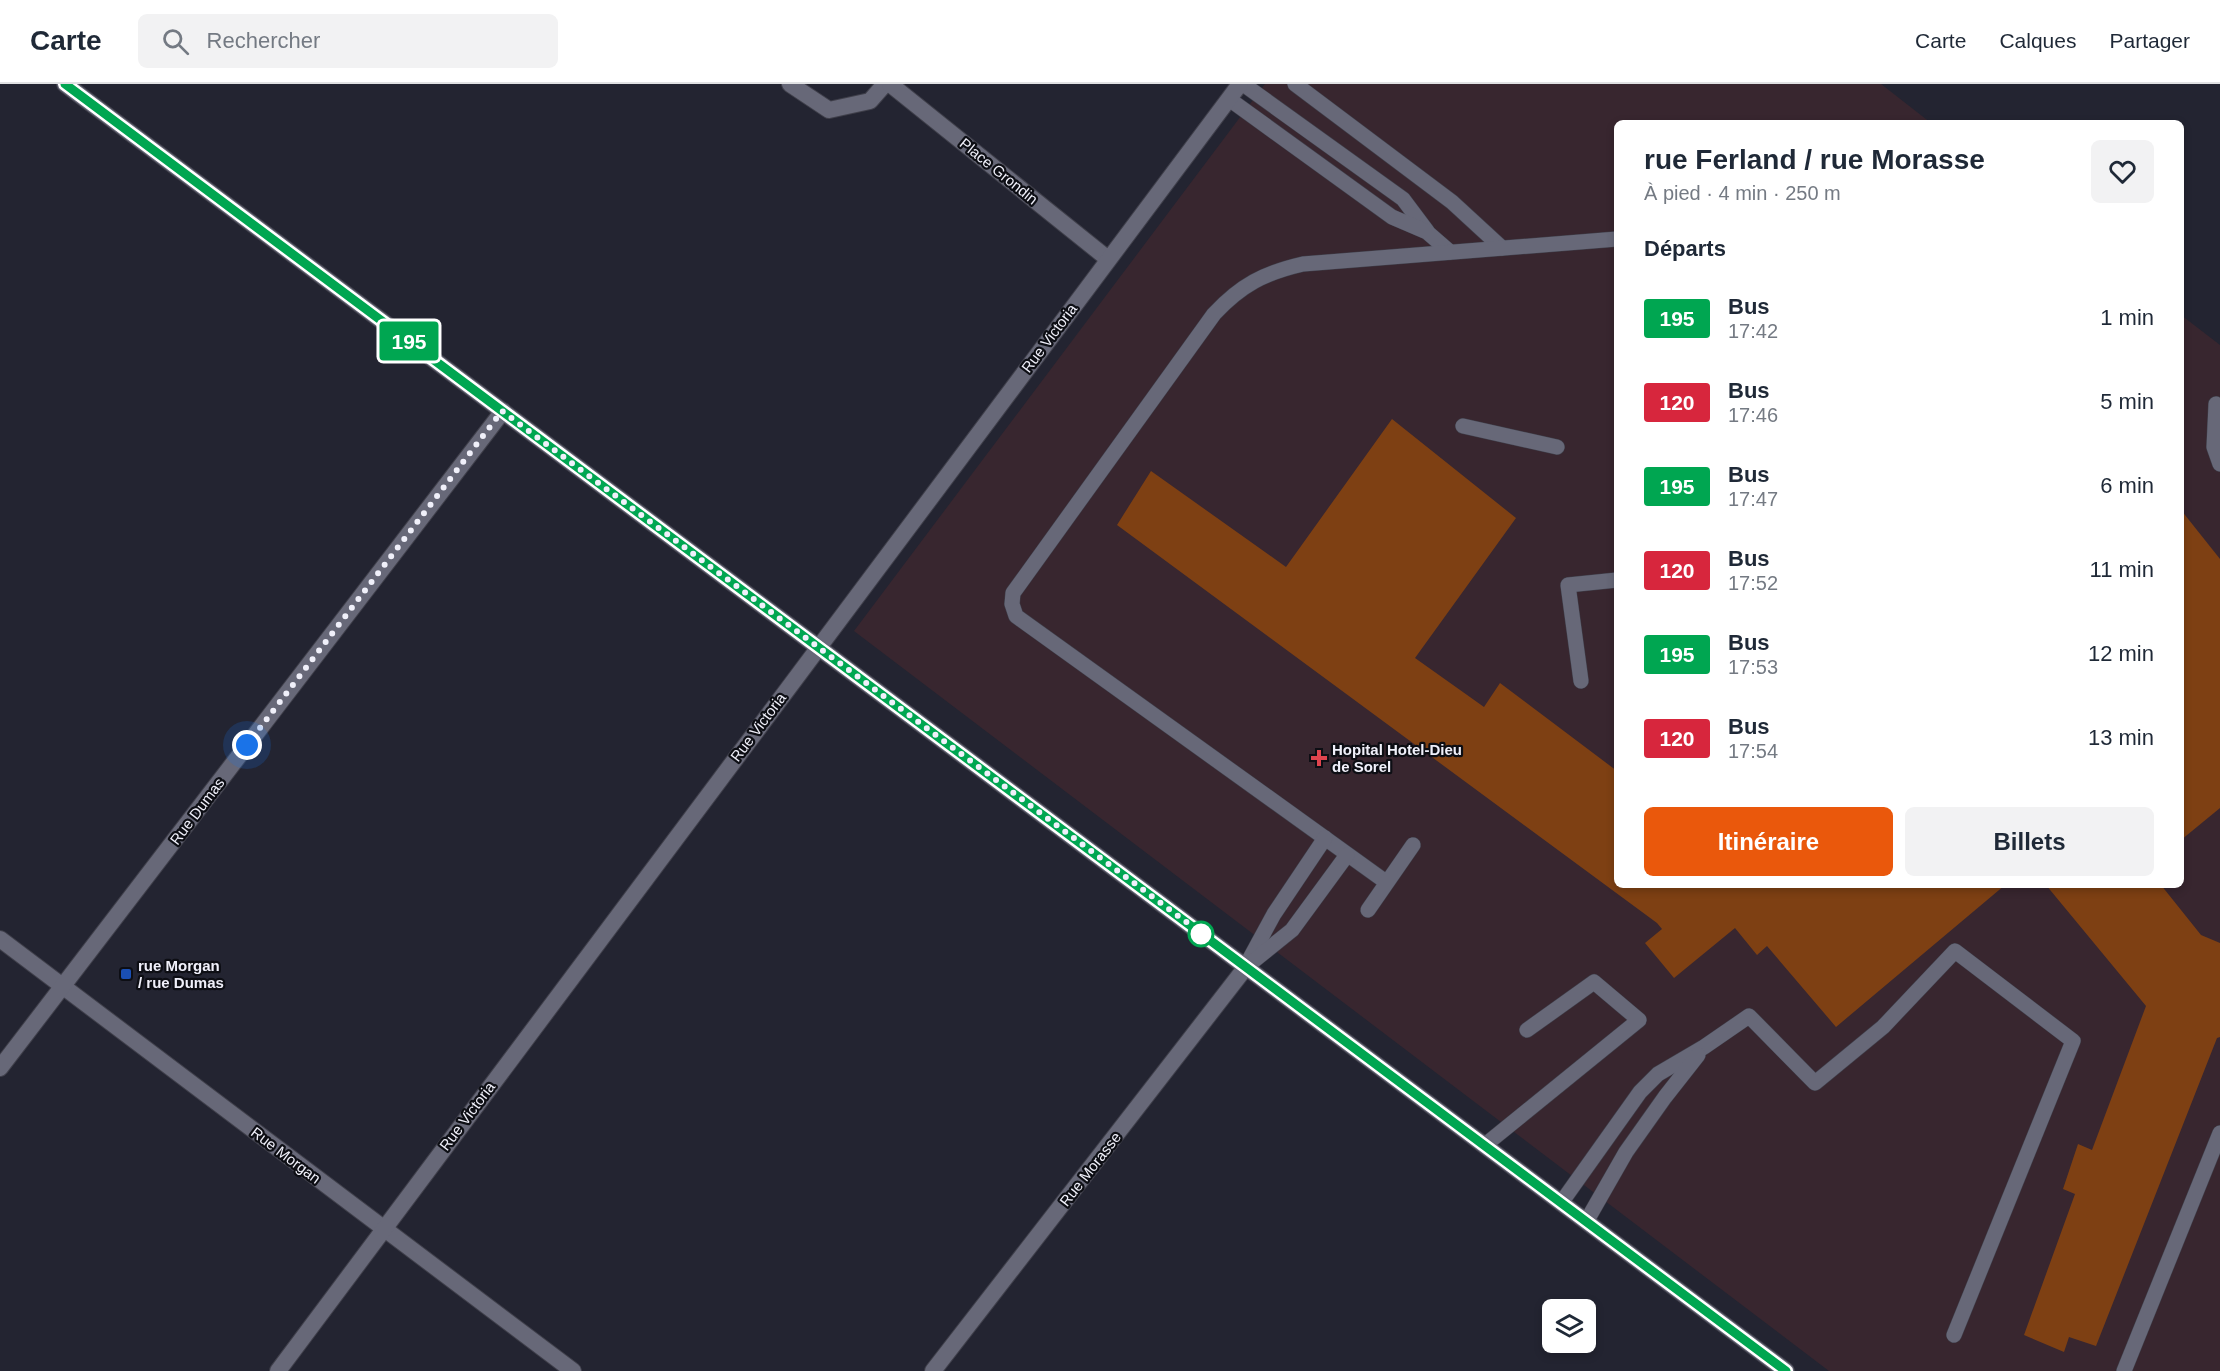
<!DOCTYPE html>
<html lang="fr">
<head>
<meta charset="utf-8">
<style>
	body { margin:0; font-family:Arial,sans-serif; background:#f2f2f3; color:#1f2937; height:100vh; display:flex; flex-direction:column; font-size:22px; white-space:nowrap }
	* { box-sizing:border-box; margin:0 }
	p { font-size:20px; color:#747a83 }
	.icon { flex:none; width:33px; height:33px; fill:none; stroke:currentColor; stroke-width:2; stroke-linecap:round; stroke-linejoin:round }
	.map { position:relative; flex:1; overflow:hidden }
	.sheet { position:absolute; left:1614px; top:36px; width:570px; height:768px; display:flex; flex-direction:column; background:#fff; border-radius:9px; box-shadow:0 3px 9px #0003 }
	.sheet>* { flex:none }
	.badge { padding:0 12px; border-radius:4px; font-size:21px; line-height:39px }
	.tools { position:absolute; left:1542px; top:1215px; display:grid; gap:12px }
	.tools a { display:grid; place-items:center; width:54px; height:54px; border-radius:9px; background:#fff; box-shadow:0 3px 9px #0003; font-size:30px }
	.you { position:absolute; width:30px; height:30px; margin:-15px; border:4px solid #fff; border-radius:50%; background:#1a73e8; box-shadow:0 0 0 9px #1a73e833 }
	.map>.badge { position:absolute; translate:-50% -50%; box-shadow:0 0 0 3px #fff }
	h2 { padding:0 30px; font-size:22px; line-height:54px }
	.round { display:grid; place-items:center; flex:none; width:63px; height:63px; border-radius:9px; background:#f2f2f3 }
	.head { display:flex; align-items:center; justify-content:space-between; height:102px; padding:0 30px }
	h1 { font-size:28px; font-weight:800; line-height:45px }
	.primary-button { display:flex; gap:12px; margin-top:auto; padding:12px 30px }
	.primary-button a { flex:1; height:69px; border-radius:9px; background:#ea580c; color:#fff; font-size:24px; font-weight:800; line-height:69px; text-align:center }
	.primary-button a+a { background:#f2f2f3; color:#1f2937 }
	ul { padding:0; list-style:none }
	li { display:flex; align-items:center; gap:18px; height:84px; padding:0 30px }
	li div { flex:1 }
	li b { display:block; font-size:22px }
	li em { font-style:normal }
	li .badge { min-width:66px; font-weight:700; text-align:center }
	header { display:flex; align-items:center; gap:36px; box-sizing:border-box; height:84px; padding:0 30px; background:#fff; border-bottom:2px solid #e0e1e3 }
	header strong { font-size:28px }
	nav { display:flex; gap:33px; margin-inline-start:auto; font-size:21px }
	.search { width:420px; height:54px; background:#f2f2f3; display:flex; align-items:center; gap:15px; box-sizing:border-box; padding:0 21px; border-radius:9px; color:#747a83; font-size:22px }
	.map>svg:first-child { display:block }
	.medical { fill:#38262f }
	.building { fill:#7e4013 }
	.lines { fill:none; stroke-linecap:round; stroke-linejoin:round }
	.service-casing { stroke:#3f3f4a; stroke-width:16 }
	.minor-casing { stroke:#3f3f4a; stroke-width:18 }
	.service { stroke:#676878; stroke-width:15 }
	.minor { stroke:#676878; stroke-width:16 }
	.line-casing { stroke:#fff; stroke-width:14 }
	.line { stroke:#00a651; stroke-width:9 }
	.walk { stroke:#f0f0fa; stroke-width:6; stroke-dasharray:0 10.8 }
	.health-dot { fill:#e0444e; stroke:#0d0e14; stroke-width:2 }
	.stop-dot { fill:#fff; stroke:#00a651; stroke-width:3 }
	.transit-dot { fill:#1a4fb4; stroke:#0d0e14; stroke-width:2 }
	.labels { text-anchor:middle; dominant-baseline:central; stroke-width:4.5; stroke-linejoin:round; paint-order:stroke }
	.street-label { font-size:15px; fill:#f0f0fa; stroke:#0d0e14 }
	.poi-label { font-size:15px; font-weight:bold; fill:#f0f0fa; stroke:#0d0e14; text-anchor:start }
</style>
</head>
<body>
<header>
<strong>Carte</strong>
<div class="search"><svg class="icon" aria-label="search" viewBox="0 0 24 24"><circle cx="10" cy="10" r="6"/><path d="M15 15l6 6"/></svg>Rechercher</div>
<nav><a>Carte</a><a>Calques</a><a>Partager</a></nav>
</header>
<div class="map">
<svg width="2220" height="1287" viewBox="0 0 2220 1287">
	<rect width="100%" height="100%" fill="#232431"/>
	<polygon class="medical" points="1265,0 1881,0 1931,39 1617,39 1617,801 2181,801 2181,231 2220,261 2220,1287 1829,1287 854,547"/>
	<g class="building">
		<polygon points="1392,335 1516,434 1415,574 1484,623 1500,599 1617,687 1617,801 2005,801 1836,943 1767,862 1757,871 1735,844 1674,894 1645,859 1662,845 1657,839 1117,441 1151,387 1286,483"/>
		<polygon points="2181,426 2220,475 2220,724 2181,756"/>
		<polygon points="2046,801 2161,801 2201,851 2220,859 2220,953 2217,954 2096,1262 2069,1253 2064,1268 2024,1251 2075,1110 2063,1105 2078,1060 2092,1066 2146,922"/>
	</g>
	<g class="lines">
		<defs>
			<g id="service">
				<polyline points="1243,0 1403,115 1427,147"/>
				<polyline points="1295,0 1452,118 1502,164"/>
				<polyline points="1229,15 1392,133 1427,148 1450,168"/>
				<polyline points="2216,320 2214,363 2220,380"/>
				<polyline points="1463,342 1557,363"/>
				<polyline points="1581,597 1568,501 1617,496"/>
				<path d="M1386 798 1016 532 1012 520 1013 509 1214 230C1241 201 1264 189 1303 180L1617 155"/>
				<polyline points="1368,826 1413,761"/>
				<polyline points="1249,876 1274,830 1325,754"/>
				<polyline points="1246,883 1292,846 1347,771"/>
				<polyline points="1485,1061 1639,936 1594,898 1527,946"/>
				<polyline points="1561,1119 1640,1008 1658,990 1704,963 1749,932 1815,999 1883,943 1955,867 2073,957 1954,1251"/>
				<polyline points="1586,1138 1626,1068 1665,1013 1698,971"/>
				<polyline points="2124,1287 2220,1049"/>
			</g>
			<g id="minor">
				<polyline points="65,0 1786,1287"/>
				<polyline points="790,0 829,26 870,17 885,0"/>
				<polyline points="890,0 1108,175"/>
				<polyline points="0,855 573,1287"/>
				<polyline points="0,984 503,327"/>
				<polyline points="278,1287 1240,0"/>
				<polyline points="933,1287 1246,883"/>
			</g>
		</defs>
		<use href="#service" class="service-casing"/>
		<use href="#minor" class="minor-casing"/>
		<use href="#service" class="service"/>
		<use href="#minor" class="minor"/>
	</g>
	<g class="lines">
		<defs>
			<polyline id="line" points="65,0 1786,1287"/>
		</defs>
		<use href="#line" class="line-casing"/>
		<use href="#line" class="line"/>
		<polyline class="walk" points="247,661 502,327 1209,855 1201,850"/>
	</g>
	<path class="health-dot" d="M1316 665h6v6h6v6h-6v6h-6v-6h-6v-6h6z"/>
	<circle class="stop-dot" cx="1201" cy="850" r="12"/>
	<rect class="transit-dot" x="120" y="884" width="12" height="12" rx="3"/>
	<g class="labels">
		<g class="street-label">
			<text transform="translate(999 87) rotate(39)">Place Grondin</text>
			<text transform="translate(1049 254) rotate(-53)">Rue Victoria</text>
			<text transform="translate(758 643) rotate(-53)">Rue Victoria</text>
			<text transform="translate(197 727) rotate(-53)">Rue Dumas</text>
			<text transform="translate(467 1032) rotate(-53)">Rue Victoria</text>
			<text transform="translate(286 1071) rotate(37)">Rue Morgan</text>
			<text transform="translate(1090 1085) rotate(-52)">Rue Morasse</text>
		</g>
		<g class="poi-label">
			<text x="1332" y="665">Hopital Hotel-Dieu<tspan x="1332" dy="17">de Sorel</tspan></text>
			<text x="138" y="881">rue Morgan<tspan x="138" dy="17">/ rue Dumas</tspan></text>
		</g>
	</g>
</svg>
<div class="tools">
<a><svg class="icon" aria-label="layers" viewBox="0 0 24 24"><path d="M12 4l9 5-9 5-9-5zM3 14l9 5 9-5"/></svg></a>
</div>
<div class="you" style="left:247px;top:661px"></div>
<b class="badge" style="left:409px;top:257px;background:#00a651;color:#fff">195</b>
<section class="sheet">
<div class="head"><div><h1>rue Ferland / rue Morasse</h1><p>À pied · 4 min · 250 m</p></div><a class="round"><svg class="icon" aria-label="heart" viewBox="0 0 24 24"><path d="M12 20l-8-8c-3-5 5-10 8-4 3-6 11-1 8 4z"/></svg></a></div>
<h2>Départs</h2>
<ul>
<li><span class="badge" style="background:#00a651;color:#fff">195</span><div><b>Bus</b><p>17:42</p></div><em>1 min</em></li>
<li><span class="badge" style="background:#d7263d;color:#fff">120</span><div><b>Bus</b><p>17:46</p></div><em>5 min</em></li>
<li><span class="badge" style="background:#00a651;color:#fff">195</span><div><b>Bus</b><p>17:47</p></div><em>6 min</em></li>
<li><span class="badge" style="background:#d7263d;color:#fff">120</span><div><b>Bus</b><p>17:52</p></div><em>11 min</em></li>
<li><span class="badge" style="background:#00a651;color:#fff">195</span><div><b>Bus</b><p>17:53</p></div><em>12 min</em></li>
<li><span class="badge" style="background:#d7263d;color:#fff">120</span><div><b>Bus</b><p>17:54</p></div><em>13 min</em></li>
</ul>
<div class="primary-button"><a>Itinéraire</a><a>Billets</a></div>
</section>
</div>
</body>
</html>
